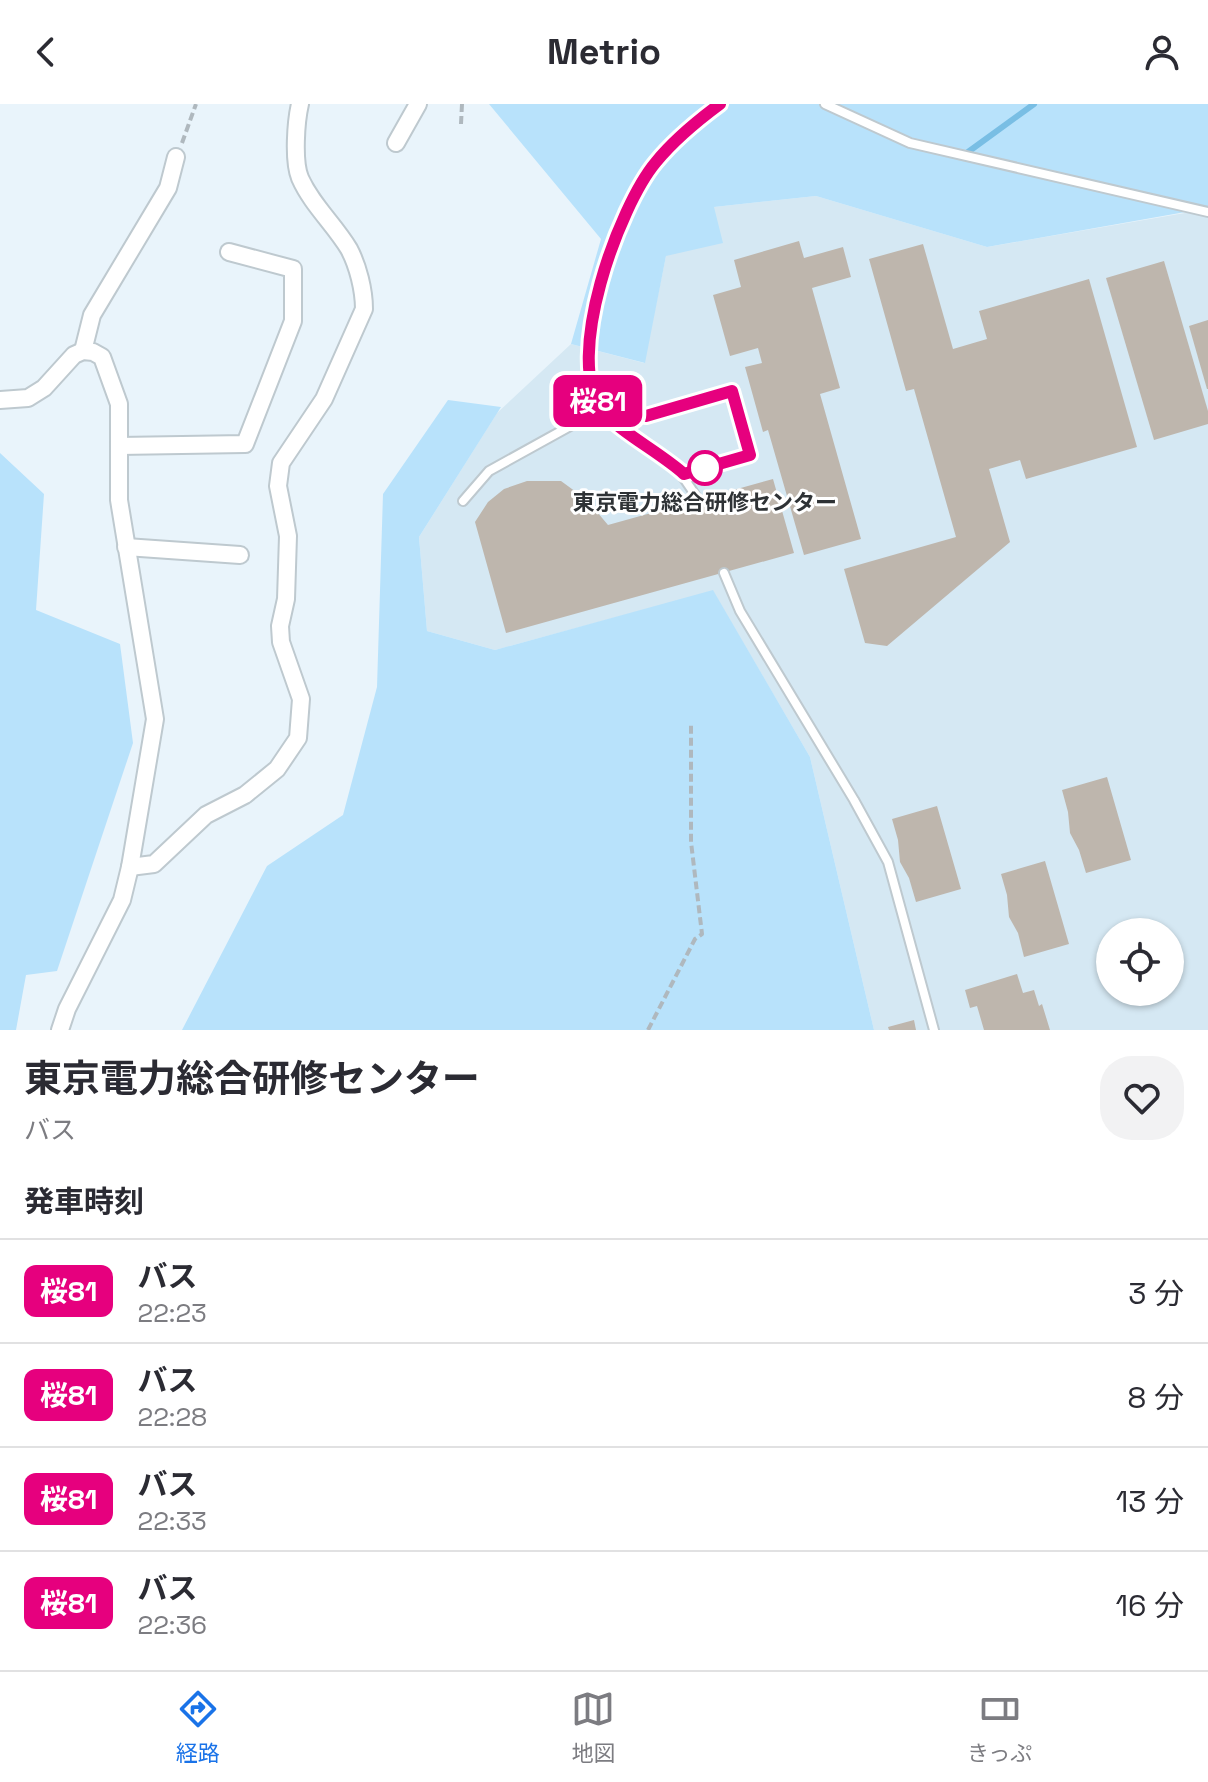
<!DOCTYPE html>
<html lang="ja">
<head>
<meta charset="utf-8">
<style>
	body { margin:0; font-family:"Space Grotesk","Noto Sans JP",sans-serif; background:#f2f2f3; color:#2b2b33; height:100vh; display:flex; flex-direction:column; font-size:30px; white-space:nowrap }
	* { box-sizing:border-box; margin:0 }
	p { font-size:26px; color:#7c7c81 }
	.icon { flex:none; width:44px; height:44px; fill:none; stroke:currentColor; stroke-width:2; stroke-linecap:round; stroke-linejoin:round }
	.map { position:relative; height:926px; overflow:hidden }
	.panel { display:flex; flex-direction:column; background:#fff; flex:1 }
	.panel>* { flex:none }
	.badge { padding:0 16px; border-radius:12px; font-size:28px; line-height:52px }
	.fabs { position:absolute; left:1096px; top:814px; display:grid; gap:16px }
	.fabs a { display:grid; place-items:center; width:88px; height:88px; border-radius:50%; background:#fff; box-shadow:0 2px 6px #0004; font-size:40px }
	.map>.badge { position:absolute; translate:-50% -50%; box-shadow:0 0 0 4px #fff }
	h2 { padding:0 24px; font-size:30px; line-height:72px }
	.round { display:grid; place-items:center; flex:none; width:84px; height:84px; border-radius:32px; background:#f2f2f3 }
	.summary { display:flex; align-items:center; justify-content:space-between; height:136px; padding:0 24px }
	h1 { font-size:38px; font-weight:700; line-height:60px }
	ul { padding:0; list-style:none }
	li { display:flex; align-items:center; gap:24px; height:104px; padding:0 24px; border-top:2px solid #e1e1e2 }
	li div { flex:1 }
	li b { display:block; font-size:30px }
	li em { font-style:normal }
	li .badge { min-width:88px; font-weight:700; text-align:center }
	header { display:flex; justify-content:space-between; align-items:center; height:104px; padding:0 24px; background:#fff; font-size:36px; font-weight:700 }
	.dock { display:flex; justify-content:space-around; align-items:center; height:112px; border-top:2px solid #e1e1e2; background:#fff; font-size:22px; color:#7c7c81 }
	.dock a { display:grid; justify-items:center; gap:4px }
	.dock .active { color:#1a73e8 }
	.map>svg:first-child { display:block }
	.built { fill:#d5e8f3; fill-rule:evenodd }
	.green { fill:#b8e2fb }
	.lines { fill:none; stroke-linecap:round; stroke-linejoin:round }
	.stream { stroke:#79bee4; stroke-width:6 }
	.building { fill:#beb6ad }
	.lane-casing { stroke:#bec9cf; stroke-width:12 }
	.street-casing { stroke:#bec9cf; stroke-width:20 }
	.path { stroke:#afb8be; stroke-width:4; stroke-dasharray:8 4; stroke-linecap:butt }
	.lane { stroke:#fff; stroke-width:8 }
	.street { stroke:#fff; stroke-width:16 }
	.line-casing { stroke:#fff; stroke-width:18 }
	.line { stroke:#e6007e; stroke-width:12 }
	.stop-dot { fill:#fff; stroke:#e6007e; stroke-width:4 }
	.labels { text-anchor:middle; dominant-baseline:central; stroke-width:6; stroke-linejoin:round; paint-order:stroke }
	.stop-label { font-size:22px; font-weight:bold; fill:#2e3235; stroke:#fff }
</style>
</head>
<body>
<header><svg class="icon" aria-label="back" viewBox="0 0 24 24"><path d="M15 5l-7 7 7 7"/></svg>Metrio<svg class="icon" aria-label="person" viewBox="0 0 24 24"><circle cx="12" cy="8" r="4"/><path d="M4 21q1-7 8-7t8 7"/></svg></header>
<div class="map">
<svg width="1208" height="926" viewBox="0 0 1208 926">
	<rect width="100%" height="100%" fill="#e9f4fb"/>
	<path class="built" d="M816 92 987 143 1208 105V926H874L810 653 713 487 495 546 427 527 419 433 497 309 571 240 644 259 666 152 714 103ZM1110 828H1170V888H1110Z"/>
	<g class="green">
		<polygon points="489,0 1208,0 1208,104 987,143 816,92 714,103 723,139 666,152 645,259 571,240 601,135"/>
		<polygon points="448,296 501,303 419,433 427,527 495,546 713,486 810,653 874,926 182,926 267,762 343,711 377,583 383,390"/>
		<polygon points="0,349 44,390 36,506 120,540 133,639 57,867 26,871 16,926 0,926"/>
	</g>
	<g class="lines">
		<polyline class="stream" points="968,48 1034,0"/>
	</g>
	<g class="building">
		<polygon points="799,137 804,154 843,143 851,173 812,184 840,284 820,290 861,435 804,451 768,326 763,328 745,263 762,259 758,244 730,252 713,191 741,183 734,156"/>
		<polygon points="923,140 953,245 987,235 979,207 1089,175 1137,343 1026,375 1020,356 989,365 1010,438 887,542 865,539 844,465 956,433 914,285 906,287 869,155"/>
		<polygon points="1164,157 1208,307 1208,320 1154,336 1106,174"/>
		<polygon points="1208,216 1208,285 1207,285 1189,222"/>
		<polygon points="773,375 794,449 506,529 475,418 488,398 504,385 527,377 561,377 587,396 608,421"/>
		<polygon points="1107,673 1131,756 1086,769 1079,746 1070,729 1068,708 1062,686"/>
		<polygon points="937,702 961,785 916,798 909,774 900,758 898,736 892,715"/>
		<polygon points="1045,757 1069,840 1024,853 1018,829 1009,813 1007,791 1001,770"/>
		<polygon points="1017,870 1023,889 1034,886 1039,902 1042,900 1050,926 984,926 977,902 970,904 965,886"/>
		<polygon points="914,916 916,926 889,926 888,923"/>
	</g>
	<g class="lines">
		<defs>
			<g id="lane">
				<polyline points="825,0 910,39 1208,108"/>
				<polyline points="618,320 732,287 750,351 684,370"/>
				<path d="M698 396C679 363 666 353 635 332 624 324 609 316 601 305 564 254 619 102 656 58 675 36 697 17 720 0"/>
				<polyline points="463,397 489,367 601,305"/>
				<polyline points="724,469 740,507 854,696 888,758 934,926"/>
			</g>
			<g id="street">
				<polyline points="396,39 418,0"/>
				<polyline points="83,247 92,211 168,84 176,53"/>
				<polyline points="0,296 28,294 44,284 74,251 83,247 93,248 102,253 119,300 119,396 155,615 130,763 122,796 67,905 60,926"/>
				<polyline points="119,342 245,340 293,217 293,165 229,148"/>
				<polyline points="126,443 240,451"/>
				<path d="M130 763 154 760 206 711 245 691 277 665 298 634 301 595 281 538 280 522 286 495 288 432 278 382 281 359 324 295 364 205C364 186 358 162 349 145 334 120 312 101 300 74 293 57 296 17 300 0"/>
			</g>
		</defs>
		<use href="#lane" class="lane-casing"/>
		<use href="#street" class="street-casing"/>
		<g class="path">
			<polyline points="461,20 462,0"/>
			<polyline points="182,39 196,0"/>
			<polyline points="648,926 695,835 702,830 691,738 691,619"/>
		</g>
		<use href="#lane" class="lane"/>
		<use href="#street" class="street"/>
	</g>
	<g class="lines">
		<defs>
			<path id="line" d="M646 312 732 287 750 351 684 370C661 349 618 327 602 306 563 255 619 102 656 58 674 36 697 17 720 0"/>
		</defs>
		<use href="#line" class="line-casing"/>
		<use href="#line" class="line"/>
	</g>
	<circle class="stop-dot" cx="705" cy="364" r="16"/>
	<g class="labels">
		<g class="stop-label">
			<text x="705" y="398">東京電力総合研修センター</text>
		</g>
	</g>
</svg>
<div class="fabs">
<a><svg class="icon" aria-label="locate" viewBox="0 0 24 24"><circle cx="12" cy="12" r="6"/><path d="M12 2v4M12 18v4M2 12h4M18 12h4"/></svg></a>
</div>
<b class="badge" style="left:598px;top:297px;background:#e6007e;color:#fff">桜81</b>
</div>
<section class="panel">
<div class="summary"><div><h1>東京電力総合研修センター</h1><p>バス</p></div><a class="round"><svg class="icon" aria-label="heart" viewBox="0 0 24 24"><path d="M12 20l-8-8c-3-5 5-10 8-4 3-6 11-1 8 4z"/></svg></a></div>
<h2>発車時刻</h2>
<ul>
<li><span class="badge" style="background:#e6007e;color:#fff">桜81</span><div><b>バス</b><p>22:23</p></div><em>3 分</em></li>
<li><span class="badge" style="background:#e6007e;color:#fff">桜81</span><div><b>バス</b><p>22:28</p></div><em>8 分</em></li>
<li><span class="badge" style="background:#e6007e;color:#fff">桜81</span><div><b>バス</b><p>22:33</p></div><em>13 分</em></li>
<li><span class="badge" style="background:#e6007e;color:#fff">桜81</span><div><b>バス</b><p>22:36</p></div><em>16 分</em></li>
</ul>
</section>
<nav class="dock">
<a class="active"><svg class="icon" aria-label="directions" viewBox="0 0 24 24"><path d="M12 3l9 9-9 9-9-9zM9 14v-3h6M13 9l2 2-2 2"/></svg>経路</a>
<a><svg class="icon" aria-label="map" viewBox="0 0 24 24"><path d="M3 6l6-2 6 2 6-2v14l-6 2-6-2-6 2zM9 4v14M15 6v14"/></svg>地図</a>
<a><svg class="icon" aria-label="tickets" viewBox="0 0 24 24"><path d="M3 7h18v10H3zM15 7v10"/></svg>きっぷ</a>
</nav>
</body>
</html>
